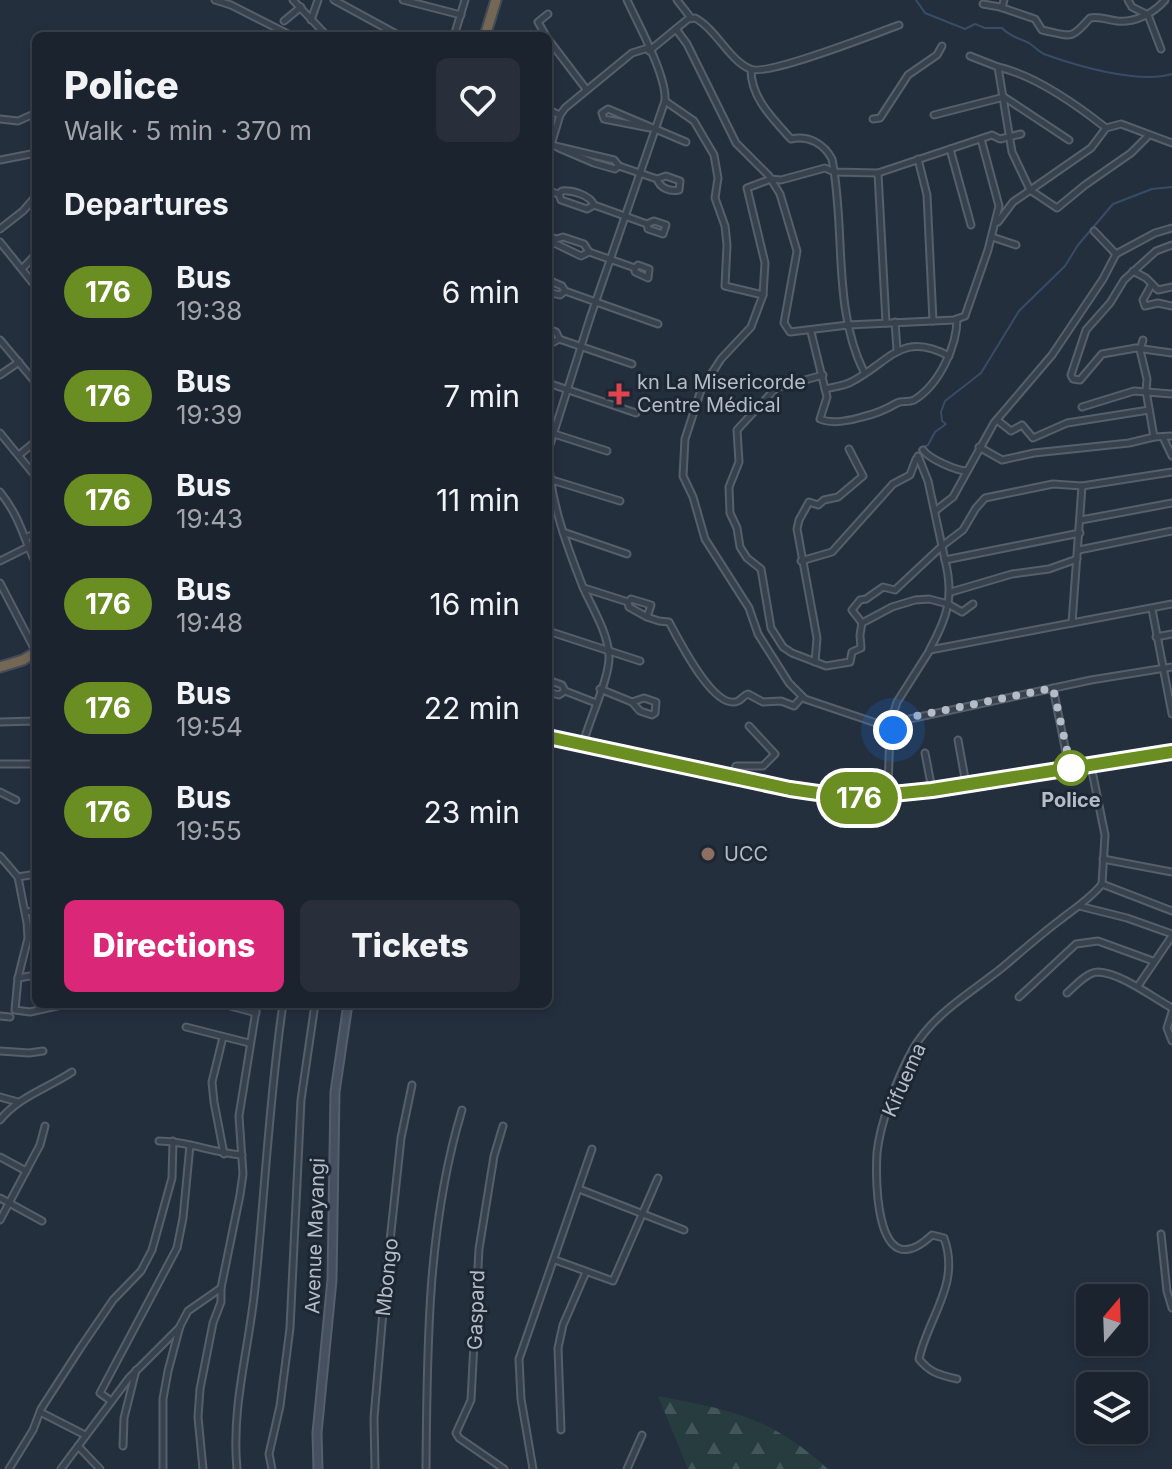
<!DOCTYPE html>
<html lang="en">
<head>
<meta charset="utf-8">
<style>
	body { margin:0; font-family:Inter,sans-serif; background:#282f3a; color:#f1f3f6; height:100vh; display:flex; flex-direction:column; font-size:30px; white-space:nowrap }
	* { box-sizing:border-box; margin:0 }
	p { font-size:26px; color:#a0a4aa }
	.icon { flex:none; width:44px; height:44px; fill:none; stroke:currentColor; stroke-width:2; stroke-linecap:round; stroke-linejoin:round }
	.map { position:relative; flex:1; overflow:hidden }
	.drawer { position:absolute; left:32px; top:32px; width:520px; height:976px; display:flex; flex-direction:column; background:#1b232e; border-radius:12px; box-shadow:0 4px 12px #0003,0 0 0 2px #39404a }
	.drawer>* { flex:none }
	.badge { padding:0 16px; border-radius:26px; font-size:28px; line-height:52px }
	.needle { width:52px; rotate:19deg }
	.controls { position:absolute; left:1076px; top:1284px; display:grid; gap:16px }
	.controls a { display:grid; place-items:center; width:72px; height:72px; border-radius:12px; background:#1b232e; box-shadow:0 4px 12px #0003,0 0 0 2px #39404a; font-size:40px }
	.you { position:absolute; width:40px; height:40px; margin:-20px; border:6px solid #fff; border-radius:50%; background:#1a73e8; box-shadow:0 0 0 12px #1a73e833 }
	.map>.badge { position:absolute; translate:-50% -50%; box-shadow:0 0 0 4px #fff }
	h2 { padding:0 32px; font-size:30px; line-height:72px }
	.round { display:grid; place-items:center; flex:none; width:84px; height:84px; border-radius:12px; background:#282f3a }
	.head { display:flex; align-items:center; justify-content:space-between; height:136px; padding:0 32px }
	h1 { font-size:38px; font-weight:800; line-height:60px }
	.button { display:flex; gap:16px; margin-top:auto; padding:16px 32px }
	.button a { flex:1; height:92px; border-radius:12px; background:#db2777; color:#fff; font-size:32px; font-weight:800; line-height:92px; text-align:center }
	.button a+a { background:#282f3a; color:#f1f3f6 }
	ul { padding:0; list-style:none }
	li { display:flex; align-items:center; gap:24px; height:104px; padding:0 32px }
	li div { flex:1 }
	li b { display:block; font-size:30px }
	li em { font-style:normal }
	li .badge { min-width:88px; font-weight:700; text-align:center }
	.map>svg:first-child { display:block }
	.forest { fill:url(#forest-firs) }
	.lines { fill:none; stroke-linecap:round; stroke-linejoin:round }
	.stream { stroke:#394c67; stroke-width:2 }
	.street-casing { stroke:#565f6c; stroke-width:9 }
	.secondary-casing { stroke:#565f6c; stroke-width:11 }
	.highway-casing { stroke:#434c59; stroke-width:13 }
	.street { stroke:#38414e; stroke-width:5 }
	.secondary { stroke:#465061; stroke-width:7 }
	.highway { stroke:#746855; stroke-width:9 }
	.line-casing { stroke:#fff; stroke-width:18 }
	.line { stroke:#6b8e23; stroke-width:12 }
	.walk { stroke:#b4bcc9; stroke-width:8; stroke-dasharray:0 14.4 }
	.health-dot { fill:#e0444e; stroke:#1d2633; stroke-width:3 }
	.stop-dot { fill:#fff; stroke:#6b8e23; stroke-width:4 }
	.education-dot { fill:#8d6e63; stroke:#1d2633; stroke-width:3 }
	.labels { text-anchor:middle; dominant-baseline:central; stroke-width:6; stroke-linejoin:round; paint-order:stroke }
	.poi-label { font-size:20px; fill:#b4bcc9; stroke:#1d2633; text-anchor:start }
	.stop-label { font-size:20px; font-weight:bold; fill:#b4bcc9; stroke:#1d2633 }
	.street-label { font-size:20px; fill:#b4bcc9; stroke:#1d2633 }
</style>
</head>
<body>
<div class="map">
<svg width="1172" height="1469" viewBox="0 0 1172 1469">
	<defs>
		<pattern id="forest-firs" width="22" height="20" patternUnits="userSpaceOnUse" patternTransform="scale(2)"><rect width="22" height="20" fill="#263c3f"/><path d="M5 1l3.5 6h-7zM16 11l3.5 6h-7z" fill="#435659"/></pattern>
	</defs>
	<rect width="100%" height="100%" fill="#242f3e"/>
	<path class="forest" d="M658 1396C731 1410 771 1417 828 1469H688Z"/>
	<g class="lines">
		<g class="stream">
			<path d="M916 0 925 13 965 29 975 24 985 28H1002C1010 37 1019 38 1029 43 1034 46 1038 51 1044 54 1077 66 1138 84 1172 74"/>
			<polyline points="918,455 919,449 928,445 935,432 946,424 942,421 941,412 945,401 981,373 1019,311 1065,266 1078,245 1113,204 1152,189 1172,187"/>
		</g>
		<defs>
			<g id="street">
				<polyline points="215,0 231,5 292,36"/>
				<polyline points="293,0 327,36"/>
				<polyline points="334,0 400,36"/>
				<polyline points="403,0 461,15"/>
				<polyline points="677,0 691,18"/>
				<polyline points="1128,0 1132,7 1148,15 1161,49"/>
				<path d="M983 4 1000 7 1035 19 1042 30C1071 36 1070 41 1090 18 1101 16 1107 20 1117 21 1135 23 1154 13 1165 0"/>
				<polyline points="1002,8 1004,0"/>
				<polyline points="311,20 318,0"/>
				<polyline points="284,21 301,7"/>
				<polyline points="676,29 687,44 736,143 769,176 780,194 797,251 784,323 790,332 848,325 954,320 965,316 988,250 999,206 981,139"/>
				<polyline points="454,36 465,0"/>
				<polyline points="546,36 538,22 548,14"/>
				<polyline points="548,39 586,89"/>
				<path d="M649 51 688 19 695 18C716 29 729 60 750 69 766 77 877 33 899 25"/>
				<polyline points="970,56 998,67 1012,152 1030,190 1057,208 1085,185 1131,153 1148,136"/>
				<path d="M998 67C1034 75 1077 105 1106 128"/>
				<path d="M751 70C751 98 773 119 791 139 809 135 824 144 832 159 846 229 832 308 864 372"/>
				<polyline points="665,101 694,121 714,155 718,178 715,198 725,226 727,245 725,286 763,295"/>
				<polyline points="548,110 560,115"/>
				<polyline points="934,115 1004,97 1069,140"/>
				<polyline points="0,119 18,121 36,113"/>
				<polyline points="873,119 880,118 908,75 937,55 942,46"/>
				<polyline points="650,128 604,119 602,113 608,109 686,142"/>
				<polyline points="551,145 614,160 619,166"/>
				<polyline points="559,148 594,163 615,169 619,166 657,179"/>
				<polyline points="950,149 971,225"/>
				<polyline points="548,155 560,115 565,108 632,53 648,48"/>
				<polyline points="918,159 927,195 933,321"/>
				<polyline points="0,160 36,153"/>
				<polyline points="878,173 886,323"/>
				<path d="M666 176 680 181 679 190C670 192 660 188 657 179Z"/>
				<polyline points="548,191 559,194"/>
				<path d="M594 205 587 209 561 200 559 194 562 191C572 190 590 195 594 205L647 224"/>
				<polygon points="654,221 666,225 663,234 648,229 647,224"/>
				<polyline points="998,222 1013,202 1091,148 1106,128 1121,124 1172,143"/>
				<polyline points="0,229 23,211 36,196"/>
				<polyline points="1094,231 1116,254"/>
				<polyline points="548,237 557,239 563,237 584,244 589,252"/>
				<polyline points="992,237 1016,245"/>
				<polyline points="548,240 581,256 589,252"/>
				<polyline points="0,242 36,287"/>
				<polyline points="1172,245 1156,251 1124,280 1110,303 1086,330 1071,375 1073,379 1080,380 1102,354 1136,348 1172,353"/>
				<polyline points="589,252 635,268"/>
				<polygon points="638,265 649,269 648,278 635,272 635,268"/>
				<polyline points="22,269 36,254"/>
				<polyline points="1133,271 1146,278 1158,290 1172,287"/>
				<polyline points="548,280 562,286 565,291 560,295 548,292"/>
				<polyline points="1152,284 1143,300 1145,306 1158,303 1172,306"/>
				<polyline points="565,291 658,324"/>
				<polyline points="895,322 897,350"/>
				<polyline points="548,329 556,332 559,338"/>
				<path d="M811 332 827 397 820 419C831 424 850 421 862 417 876 414 885 410 897 403 902 400 908 403 914 400 939 385 957 346 957 319"/>
				<polyline points="0,340 36,383"/>
				<polyline points="1143,340 1140,350 1147,379 1146,391 1154,437"/>
				<polyline points="548,341 554,342 559,339 632,364"/>
				<polyline points="0,375 19,362"/>
				<polyline points="823,375 776,388 737,430 739,462 729,487 730,513 737,528 740,547 747,558 761,569 771,628 783,647 792,653 826,666 850,662 852,652 861,648 860,635 862,623 892,607 915,600 929,599 948,604 962,612 973,604"/>
				<polyline points="548,383 636,413"/>
				<path d="M825 389C833 387 844 386 851 382 889 363 901 330 949 356"/>
				<polyline points="1082,407 1134,391 1172,394"/>
				<polyline points="997,420 1011,431 1022,425 1033,438 1067,423 1149,410"/>
				<polyline points="548,432 607,451"/>
				<polyline points="0,433 36,477"/>
				<polyline points="1163,437 1172,456"/>
				<polyline points="979,447 1002,460 1034,453 1129,443 1154,437 1172,436"/>
				<path d="M923 450C929 459 957 471 967 471"/>
				<polyline points="19,455 36,441"/>
				<polyline points="918,456 928,481 945,560"/>
				<polyline points="552,480 620,501"/>
				<path d="M0 492C20 517 23 537 36 564"/>
				<polyline points="935,511 953,497 994,423 1052,355 1103,279 1116,254 1155,233 1172,228"/>
				<polyline points="1081,520 1172,503"/>
				<polyline points="563,532 627,554"/>
				<polyline points="25,538 36,533"/>
				<polyline points="1079,550 1172,531"/>
				<polyline points="0,561 28,547"/>
				<polyline points="801,561 832,552 893,484 910,475 916,459"/>
				<polyline points="0,583 36,652"/>
				<polyline points="584,588 628,602"/>
				<polyline points="951,592 1012,574 1049,569 1077,559"/>
				<polygon points="631,599 651,605 647,617 629,607 628,602"/>
				<polyline points="1152,609 1172,714"/>
				<path d="M647 617 659 621 669 622C678 638 714 712 738 701 742 699 744 695 748 694L763 702 781 701 794 706 802 697"/>
				<polyline points="862,623 852,610 860,600 866,599 883,587 895,590 942,546 963,530 976,508 985,498 1053,484 1082,486 1172,472"/>
				<polyline points="1072,623 1082,486"/>
				<polyline points="548,631 640,661"/>
				<polyline points="1156,637 1172,634"/>
				<path d="M930 649C948 616 954 596 945 560L1080 533"/>
				<polyline points="815,662 817,638 797,529 799,520 809,502 818,505 824,500 838,497 863,476 849,449"/>
				<polyline points="548,680 562,685 565,691 596,703"/>
				<polyline points="1053,688 1069,767"/>
				<polyline points="600,689 632,702 640,711 652,715 655,713 656,702 644,698 632,702"/>
				<polyline points="548,692 559,695 565,691"/>
				<polyline points="0,722 36,721"/>
				<polyline points="891,722 879,724 805,699 789,683 758,634 749,608 705,539 693,497 683,476 685,439 701,390 721,359 751,327 763,295 765,263 747,188 771,179 781,180 825,168 834,172 878,173 992,135 1000,139 1021,134"/>
				<polyline points="890,724 897,702 930,650 1172,604"/>
				<polyline points="958,740 966,784"/>
				<path d="M583 744C589 720 610 677 609 656 608 632 592 608 583 587 566 544 549 498 548 451L590 318 665 101C667 76 638 24 627 0"/>
				<polyline points="925,753 932,789"/>
				<polyline points="0,764 36,764"/>
				<polyline points="732,776 736,766 763,766 775,754 749,726"/>
				<polyline points="0,792 16,800"/>
				<polyline points="894,794 888,786 890,733 905,720 1091,680 1172,667"/>
				<polyline points="0,856 18,877 27,923 28,938 18,978 15,1010 30,1012 66,1004"/>
				<polyline points="1103,859 1172,872"/>
				<polyline points="18,877 36,874"/>
				<polyline points="1102,884 1172,911"/>
				<polyline points="1079,906 1127,918 1172,934"/>
				<polyline points="26,912 36,911"/>
				<polyline points="18,978 36,975"/>
				<polyline points="1138,986 1172,936"/>
				<path d="M1067 993C1075 986 1087 972 1098 972 1121 973 1152 997 1172 1008"/>
				<polyline points="1019,997 1076,944 1098,941 1153,961"/>
				<polyline points="223,1004 256,1013"/>
				<polyline points="1172,1012 1167,1028 1172,1041"/>
				<polyline points="0,1016 10,1017"/>
				<polyline points="186,1027 249,1043"/>
				<polyline points="223,1037 212,1082 214,1102 224,1154"/>
				<polyline points="0,1051 29,1053 43,1051"/>
				<polyline points="0,1097 18,1102"/>
				<path d="M0 1120C18 1097 48 1088 72 1072"/>
				<polyline points="503,1126 494,1156 479,1249 471,1400 456,1433 459,1438 504,1469"/>
				<path d="M159 1141C188 1141 213 1153 242 1155"/>
				<polyline points="0,1157 26,1171"/>
				<polyline points="579,1189 684,1230"/>
				<polyline points="0,1198 42,1221"/>
				<polyline points="0,1220 40,1145 45,1126"/>
				<polyline points="1161,1234 1167,1291 1172,1308"/>
				<polyline points="555,1260 613,1281 658,1178"/>
				<path d="M957 1379C940 1375 930 1373 919 1359 928 1317 961 1284 944 1238L932 1235C877 1287 875 1186 877 1153 880 1122 898 1076 913 1049 934 1013 972 992 1003 967 1022 951 1040 935 1060 920 1074 909 1091 898 1102 884L1105 835 1091 766"/>
				<polyline points="111,1401 100,1393 177,1248 183,1218 190,1145"/>
				<polyline points="40,1412 85,1435"/>
				<polyline points="561,1430 558,1348 563,1325 586,1272"/>
				<polyline points="78,1446 100,1469"/>
				<polyline points="123,1446 124,1418 136,1370"/>
				<polyline points="9,1469 33,1430 41,1409 81,1347 113,1300 141,1271 152,1250 172,1178 173,1141"/>
				<polyline points="61,1469 129,1378 180,1327"/>
				<polyline points="163,1469 163,1399 168,1371 180,1326 188,1311 221,1288"/>
				<polyline points="203,1469 198,1417 200,1389 213,1323 221,1302 221,1288 240,1195 243,1174 239,1116 257,1004"/>
				<path d="M237 1469C231 1407 249 1349 255 1288 265 1193 269 1098 283 1004"/>
				<polyline points="272,1469 269,1454 280,1406 290,1328 301,1100 315,1004"/>
				<polyline points="375,1469 374,1418 385,1288 401,1138 412,1085"/>
				<path d="M426 1469C427 1349 427 1225 462 1110"/>
				<polyline points="533,1469 521,1399 519,1359 592,1149"/>
				<polyline points="627,1469 642,1435"/>
			</g>
			<polyline id="secondary" points="318,1469 317,1433 332,1280 335,1092 348,1004"/>
			<g id="highway">
				<polyline points="485,36 496,0"/>
				<polyline points="0,667 23,660 36,652"/>
				<polyline points="548,737 790,789 853,798 932,790 1172,752"/>
			</g>
		</defs>
		<use href="#street" class="street-casing"/>
		<use href="#secondary" class="secondary-casing"/>
		<use href="#highway" class="highway-casing"/>
		<use href="#street" class="street"/>
		<use href="#secondary" class="secondary"/>
		<use href="#highway" class="highway"/>
	</g>
	<g class="lines">
		<defs>
			<polyline id="line" points="548,737 790,789 853,798 932,790 1172,752"/>
		</defs>
		<use href="#line" class="line-casing"/>
		<use href="#line" class="line"/>
		<polyline class="walk" points="893,730 911,717 1053,688 1071,768"/>
	</g>
	<path class="health-dot" d="M615 382h8v8h8v8h-8v8h-8v-8h-8v-8h8z"/>
	<circle class="stop-dot" cx="1071" cy="768" r="16"/>
	<circle class="education-dot" cx="708" cy="854" r="8"/>
	<g class="labels">
		<g class="poi-label">
			<text x="637" y="382">kn La Misericorde<tspan x="637" dy="23">Centre Médical</tspan></text>
			<text x="724" y="854">UCC</text>
		</g>
		<g class="stop-label">
			<text x="1071" y="800">Police</text>
		</g>
		<g class="street-label">
			<text transform="translate(904 1080) rotate(-66)">Kifuema</text>
			<text transform="translate(315 1236) rotate(-88)">Avenue Mayangi</text>
			<text transform="translate(387 1277) rotate(-84)">Mbongo</text>
			<text transform="translate(476 1310) rotate(-88)">Gaspard</text>
		</g>
	</g>
</svg>
<div class="controls">
<a><svg class="needle" viewBox="-14 -14 28 28"><path d="M0-13l5 13h-10z" fill="#e53935"/><path d="M0 13l5-13h-10z" fill="#a0a4aa"/></svg></a>
<a><svg class="icon" aria-label="layers" viewBox="0 0 24 24"><path d="M12 4l9 5-9 5-9-5zM3 14l9 5 9-5"/></svg></a>
</div>
<div class="you" style="left:893px;top:730px"></div>
<b class="badge" style="left:859px;top:798px;background:#6b8e23;color:#fff">176</b>
<section class="drawer">
<div class="head"><div><h1>Police</h1><p>Walk · 5 min · 370 m</p></div><a class="round"><svg class="icon" aria-label="heart" viewBox="0 0 24 24"><path d="M12 20l-8-8c-3-5 5-10 8-4 3-6 11-1 8 4z"/></svg></a></div>
<h2>Departures</h2>
<ul>
<li><span class="badge" style="background:#6b8e23;color:#fff">176</span><div><b>Bus</b><p>19:38</p></div><em>6 min</em></li>
<li><span class="badge" style="background:#6b8e23;color:#fff">176</span><div><b>Bus</b><p>19:39</p></div><em>7 min</em></li>
<li><span class="badge" style="background:#6b8e23;color:#fff">176</span><div><b>Bus</b><p>19:43</p></div><em>11 min</em></li>
<li><span class="badge" style="background:#6b8e23;color:#fff">176</span><div><b>Bus</b><p>19:48</p></div><em>16 min</em></li>
<li><span class="badge" style="background:#6b8e23;color:#fff">176</span><div><b>Bus</b><p>19:54</p></div><em>22 min</em></li>
<li><span class="badge" style="background:#6b8e23;color:#fff">176</span><div><b>Bus</b><p>19:55</p></div><em>23 min</em></li>
</ul>
<div class="button"><a>Directions</a><a>Tickets</a></div>
</section>
</div>
</body>
</html>
